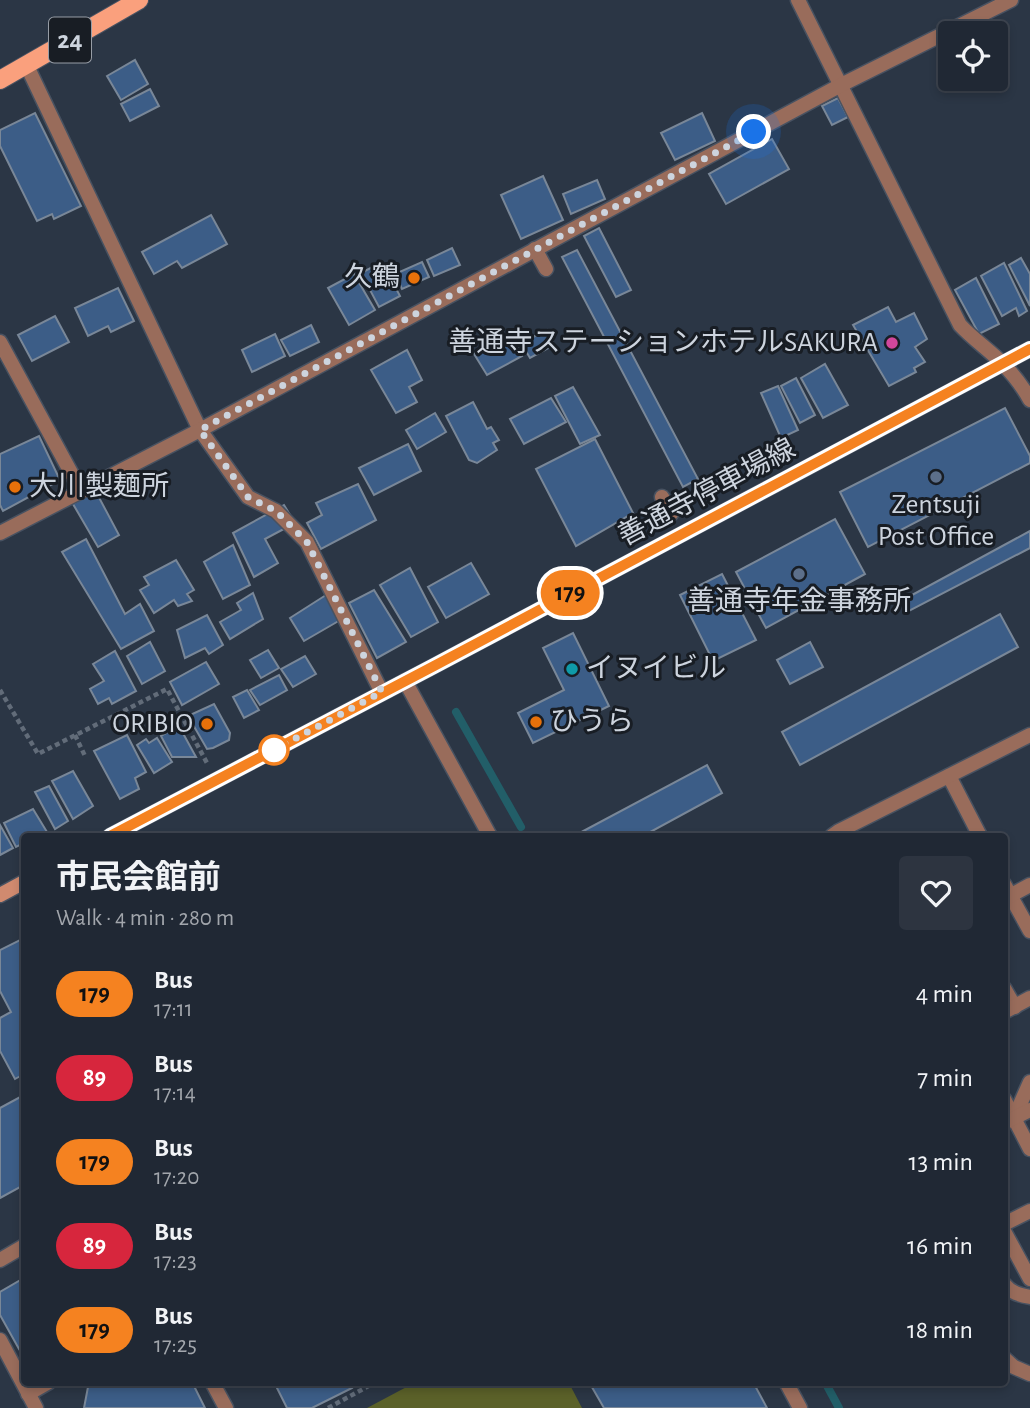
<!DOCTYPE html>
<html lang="en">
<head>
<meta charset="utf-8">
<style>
	body { margin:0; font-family:"Alegreya Sans","Noto Sans JP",sans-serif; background:#2d3440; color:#f1f3f6; height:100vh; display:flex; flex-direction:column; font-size:26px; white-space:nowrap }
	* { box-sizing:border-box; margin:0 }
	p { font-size:23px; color:#a2a6ac }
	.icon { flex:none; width:38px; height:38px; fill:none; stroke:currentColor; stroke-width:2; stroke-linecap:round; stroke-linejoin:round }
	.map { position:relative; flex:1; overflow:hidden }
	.sheet { position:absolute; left:21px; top:833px; width:987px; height:553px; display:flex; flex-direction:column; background:#202834; border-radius:7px; box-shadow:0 4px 10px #0003,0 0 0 2px #3d444f }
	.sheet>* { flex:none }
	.badge { padding:0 14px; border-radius:23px; font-size:24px; line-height:46px }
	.tools { position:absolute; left:938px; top:21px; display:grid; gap:14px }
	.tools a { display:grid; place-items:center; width:70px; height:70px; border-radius:7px; background:#202834; box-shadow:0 4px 10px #0003,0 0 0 2px #3d444f; font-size:35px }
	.you { position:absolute; width:35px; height:35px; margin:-18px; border:5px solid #fff; border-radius:50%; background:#1a73e8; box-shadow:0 0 0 10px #1a73e833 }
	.map>.badge { position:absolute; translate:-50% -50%; box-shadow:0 0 0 4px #fff }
	.round { display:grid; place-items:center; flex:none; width:74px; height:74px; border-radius:7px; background:#2d3440 }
	.overview { display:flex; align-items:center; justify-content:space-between; height:119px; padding:0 35px }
	h1 { font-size:33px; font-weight:700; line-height:52px }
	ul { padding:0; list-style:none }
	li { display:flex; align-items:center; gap:21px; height:84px; padding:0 35px }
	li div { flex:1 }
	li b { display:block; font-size:26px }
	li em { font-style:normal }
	li .badge { min-width:77px; font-weight:700; text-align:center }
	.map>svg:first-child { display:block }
	.green { fill:#5b6129 }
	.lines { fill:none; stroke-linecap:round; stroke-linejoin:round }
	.stream { stroke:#225e68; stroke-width:8 }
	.building { fill:#3c5d87; stroke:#798798; stroke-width:2 }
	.service-casing { stroke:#485261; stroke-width:17 }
	.pedestrian-casing { stroke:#485261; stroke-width:17 }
	.minor-casing { stroke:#485261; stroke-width:17 }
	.tertiary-casing { stroke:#485261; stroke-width:17 }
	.secondary-casing { stroke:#485261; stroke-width:17 }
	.primary-casing { stroke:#485261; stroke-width:20 }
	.path { stroke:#626c79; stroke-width:4.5; stroke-dasharray:5 3.5; stroke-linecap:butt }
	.service { stroke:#996c5b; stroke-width:14 }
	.pedestrian { stroke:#996c5b; stroke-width:14 }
	.minor { stroke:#996c5b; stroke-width:14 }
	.tertiary { stroke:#996c5b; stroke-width:14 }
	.secondary { stroke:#d08a6f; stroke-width:14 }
	.primary { stroke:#faa07d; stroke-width:18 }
	.line-casing { stroke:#fff; stroke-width:16 }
	.line { stroke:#f58220; stroke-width:10 }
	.walk { stroke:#cdd4de; stroke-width:7; stroke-dasharray:0 12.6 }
	.food-dot { fill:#e8710a; stroke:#181d24; stroke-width:2.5 }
	.hotel-dot { fill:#d1479c; stroke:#181d24; stroke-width:2.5 }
	.service-dot { fill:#5c6f8a; stroke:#181d24; stroke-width:2.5 }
	.culture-dot { fill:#0f9aa8; stroke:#181d24; stroke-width:2.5 }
	.stop-dot { fill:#fff; stroke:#f58220; stroke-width:3.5 }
	.labels { text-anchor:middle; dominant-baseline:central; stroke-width:6; stroke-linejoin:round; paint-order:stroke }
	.shield { fill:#181d24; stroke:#979da6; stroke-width:2 }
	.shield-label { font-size:26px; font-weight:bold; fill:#cdd4de }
	.poi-label { font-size:28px; fill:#cdd4de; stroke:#181d24; text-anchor:end }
	.street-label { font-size:28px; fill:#cdd4de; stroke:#181d24 }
</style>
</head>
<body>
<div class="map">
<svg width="1030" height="1408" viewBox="0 0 1030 1408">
	<rect width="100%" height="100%" fill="#2b3645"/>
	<polygon class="green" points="414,1383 569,1383 582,1408 367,1408"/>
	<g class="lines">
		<g class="stream">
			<polyline points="456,712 521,827"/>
			<polyline points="825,1382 839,1408"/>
		</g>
	</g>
	<g class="building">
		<polygon points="135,60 148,84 121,100 107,76"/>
		<polygon points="150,89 159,106 130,121 121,104"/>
		<polygon points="838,98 848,117 832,125 822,106"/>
		<polygon points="35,113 81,206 54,219 52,214 37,221 0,146 0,130"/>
		<polygon points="702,113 715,141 675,160 661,133"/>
		<polygon points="772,139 789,169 726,204 709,174"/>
		<polygon points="543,176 563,220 521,239 501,195"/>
		<polygon points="597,180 605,199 571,214 563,194"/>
		<polygon points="211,215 227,244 182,268 177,261 154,274 142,252"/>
		<polygon points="599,228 631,290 616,297 584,236"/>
		<polygon points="452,248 460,265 434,276 427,260"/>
		<polygon points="577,250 698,479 683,487 562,257"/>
		<polygon points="1021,258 1030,274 1030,306 1009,265"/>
		<polygon points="382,262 400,296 379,307 361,273"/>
		<polygon points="422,262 429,277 402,289 395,274"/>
		<polygon points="1004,263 1027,311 1019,316 1016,308 1002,316 981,276"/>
		<polygon points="354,274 375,310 349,325 328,288"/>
		<polygon points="976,278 999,324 979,334 955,290"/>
		<polygon points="118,288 134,321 111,332 108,326 88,336 75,308"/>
		<polygon points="888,307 896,322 914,313 927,339 915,347 925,362 914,368 916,372 889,386 853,325"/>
		<polygon points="55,316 69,342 32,361 18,335"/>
		<polygon points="311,325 319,342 290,356 281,340"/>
		<polygon points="547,330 554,345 530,358 521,343"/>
		<polygon points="275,334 285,356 252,372 242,350"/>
		<polygon points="511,335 522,356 487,375 474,354"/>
		<polygon points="407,350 422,380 409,387 417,402 396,413 371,370"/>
		<polygon points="825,364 848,405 823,418 801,378"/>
		<polygon points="796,378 815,415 800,423 781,386"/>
		<polygon points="778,386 798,430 781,438 761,393"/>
		<polygon points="573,387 600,435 580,444 555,396"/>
		<polygon points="551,398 566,422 524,444 510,419"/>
		<polygon points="473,402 487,429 491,427 499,440 493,443 497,450 477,463 469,460 446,416"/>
		<polygon points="1005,408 1030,456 1030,463 868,547 840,492"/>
		<polygon points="435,413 446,432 417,449 406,430"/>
		<polygon points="39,436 60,480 3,511 0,505 0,454"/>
		<polygon points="595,439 633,513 576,546 536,469"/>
		<polygon points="408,444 421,471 374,495 359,468"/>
		<polygon points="358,484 376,520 321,549 307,523 322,515 316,503"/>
		<polygon points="95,490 119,535 98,547 73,504"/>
		<polygon points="284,505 295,523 265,539 278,563 254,577 233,533"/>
		<polygon points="835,519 865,574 766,628 736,572"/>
		<polygon points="1030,531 1030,548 907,612 901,601"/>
		<polygon points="86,539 125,614 140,604 154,631 121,649 62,552"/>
		<polygon points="233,545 250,585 223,599 204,562"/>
		<polygon points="176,560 194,590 187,594 192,601 178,606 174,600 154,613 140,590 149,585 144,577"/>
		<polygon points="471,563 489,594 446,618 428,587"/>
		<polygon points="410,568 438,622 411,637 380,585"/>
		<polygon points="722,574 756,640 713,661 680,595"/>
		<polygon points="374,590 406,642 377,658 349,603"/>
		<polygon points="253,593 263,619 230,639 220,622 241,610 237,603"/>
		<polygon points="326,595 342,619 304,641 290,618"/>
		<polygon points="1000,614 1018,647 800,765 782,732"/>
		<polygon points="207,615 223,645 209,654 205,648 185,658 177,630"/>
		<polygon points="573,633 609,706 533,743 518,713 564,690 543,648"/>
		<polygon points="150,642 165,671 142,684 127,656"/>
		<polygon points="810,642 823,667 790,684 777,660"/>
		<polygon points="268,650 279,668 261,678 250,660"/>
		<polygon points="115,651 136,691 112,704 109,698 98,704 90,689 104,681 93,664"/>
		<polygon points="305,656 316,674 293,687 281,669"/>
		<polygon points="206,662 219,684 182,705 170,682"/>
		<polygon points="279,675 287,690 260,705 250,690"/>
		<polygon points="247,690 259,710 244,718 233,697"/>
		<polygon points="214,704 230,733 229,740 213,748 207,749 188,716"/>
		<polygon points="179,726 196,757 172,757 161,736"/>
		<polygon points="127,735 146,772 135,778 139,789 120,799 94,751"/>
		<polygon points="157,738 172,762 154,773 137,745 146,739 149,743"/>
		<polygon points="707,765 722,793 643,836 574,836"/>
		<polygon points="73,771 93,806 73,819 52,781"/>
		<polygon points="49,786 68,821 55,829 35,792"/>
		<polygon points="33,809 47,832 38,836 24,836 24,843 16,847 4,823"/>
		<polygon points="0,825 13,848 0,855"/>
		<polygon points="24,938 24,1074 15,1079 0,1051 0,1018 11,1012 0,991 0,950"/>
		<polygon points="24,1095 24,1185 0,1198 0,1108"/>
		<polygon points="24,1278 24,1345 19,1349 0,1315 0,1292"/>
		<polygon points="92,1382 192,1382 205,1408 84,1408 88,1387"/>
		<polygon points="274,1382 349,1382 352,1388 312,1408 287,1408"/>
		<polygon points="589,1382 753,1382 767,1408 604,1408"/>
	</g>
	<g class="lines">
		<defs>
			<g id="service">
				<polyline points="949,776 980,836"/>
				<polyline points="832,836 839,831 1030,735"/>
				<polyline points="1004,884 1030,931"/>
				<polyline points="1004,899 1030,885"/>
				<polyline points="1004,988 1015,1007"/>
				<polyline points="1004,1012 1030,998"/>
				<polyline points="1004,1099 1030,1149"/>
				<polyline points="1014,1118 1030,1082"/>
				<polyline points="1004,1123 1030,1110"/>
				<polyline points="1004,1224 1030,1211"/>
				<polyline points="1004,1231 1030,1279"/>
				<path d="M1004 1284C1011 1293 1020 1295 1030 1297"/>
				<polyline points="1004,1358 1014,1367 1030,1374"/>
			</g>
			<g id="pedestrian">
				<polyline points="535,249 546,269"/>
				<polyline points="662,497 671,514"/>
				<polyline points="0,1260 24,1246"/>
				<polyline points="0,1340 36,1408"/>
				<polyline points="212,1382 226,1408"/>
				<polyline points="28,1394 49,1382"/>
			</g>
			<g id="minor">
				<path d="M798 0 960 325C973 339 989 350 1002 363 1013 374 1023 387 1030 400"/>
				<polyline points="27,66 200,430 248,497 276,511 307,542 382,693"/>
				<polyline points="0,342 81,491"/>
			</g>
			<g id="tertiary">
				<polyline points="0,533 200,430 841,85 1011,0"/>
				<polyline points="405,681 490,836"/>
				<polyline points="786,1382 800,1408"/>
			</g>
			<g id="secondary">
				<polyline points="110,836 434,666 1030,349"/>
				<polyline points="0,895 24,882"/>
			</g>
			<polyline id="primary" points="0,80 139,0"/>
		</defs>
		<use href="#service" class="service-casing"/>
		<use href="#pedestrian" class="pedestrian-casing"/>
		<use href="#minor" class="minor-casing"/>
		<use href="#tertiary" class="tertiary-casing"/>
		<use href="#secondary" class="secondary-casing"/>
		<use href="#primary" class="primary-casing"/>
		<g class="path">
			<polyline points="0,690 38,754 167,689 207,763"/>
			<polyline points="75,735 85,756"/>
			<polyline points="328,1408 376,1382"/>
		</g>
		<use href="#service" class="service"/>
		<use href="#pedestrian" class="pedestrian"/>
		<use href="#minor" class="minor"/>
		<use href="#tertiary" class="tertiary"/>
		<use href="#secondary" class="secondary"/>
		<use href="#primary" class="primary"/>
	</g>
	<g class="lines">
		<defs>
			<polyline id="line" points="110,836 434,666 1030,349"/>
		</defs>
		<use href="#line" class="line-casing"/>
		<use href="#line" class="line"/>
		<polyline class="walk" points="274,750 382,692 307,542 276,511 248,497 200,430 754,132"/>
	</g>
	<g class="food-dot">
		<circle cx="414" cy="278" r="7"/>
		<circle cx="15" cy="487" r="7"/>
		<circle cx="536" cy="722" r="7"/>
		<circle cx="207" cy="724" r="7"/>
	</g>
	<circle class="hotel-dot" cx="892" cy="343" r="7"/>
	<g class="service-dot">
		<circle cx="936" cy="477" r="7"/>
		<circle cx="799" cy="574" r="7"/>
	</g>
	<circle class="culture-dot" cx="572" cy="669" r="7"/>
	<circle class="stop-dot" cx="274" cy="750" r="14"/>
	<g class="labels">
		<rect class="shield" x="49" y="17.5" width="42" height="45" rx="5"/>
		<g class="shield-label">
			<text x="70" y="40">24</text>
		</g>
		<g class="poi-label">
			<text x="400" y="278">久鶴</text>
			<text x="878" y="343">善通寺ステーションホテルSAKURA</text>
			<text x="29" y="487" text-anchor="start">大川製麺所</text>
			<text x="936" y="505" text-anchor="middle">Zentsuji<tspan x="936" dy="32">Post Office</tspan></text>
			<text x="799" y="602" text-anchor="middle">善通寺年金事務所</text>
			<text x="586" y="669" text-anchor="start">イヌイビル</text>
			<text x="550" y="722" text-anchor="start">ひうら</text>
			<text x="193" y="724">ORIBIO</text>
		</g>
		<g class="street-label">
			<text transform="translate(707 493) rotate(-28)">善通寺停車場線</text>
		</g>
	</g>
</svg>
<div class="tools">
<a><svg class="icon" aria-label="locate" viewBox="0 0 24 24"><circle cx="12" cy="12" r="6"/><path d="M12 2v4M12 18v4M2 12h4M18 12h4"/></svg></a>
</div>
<div class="you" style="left:754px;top:132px"></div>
<b class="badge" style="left:570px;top:593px;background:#f58220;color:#111">179</b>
<section class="sheet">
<div class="overview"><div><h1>市民会館前</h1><p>Walk · 4 min · 280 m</p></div><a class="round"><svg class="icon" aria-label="heart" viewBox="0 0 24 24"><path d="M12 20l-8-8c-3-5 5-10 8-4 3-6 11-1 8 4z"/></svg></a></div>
<ul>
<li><span class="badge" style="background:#f58220;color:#111">179</span><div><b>Bus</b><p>17:11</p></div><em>4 min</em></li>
<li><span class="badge" style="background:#d7263d;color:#fff">89</span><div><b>Bus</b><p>17:14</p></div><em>7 min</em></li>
<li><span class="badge" style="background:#f58220;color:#111">179</span><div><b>Bus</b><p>17:20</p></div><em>13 min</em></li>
<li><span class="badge" style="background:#d7263d;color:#fff">89</span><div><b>Bus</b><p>17:23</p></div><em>16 min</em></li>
<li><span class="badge" style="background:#f58220;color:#111">179</span><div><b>Bus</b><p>17:25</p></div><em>18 min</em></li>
</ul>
</section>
</div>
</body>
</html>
